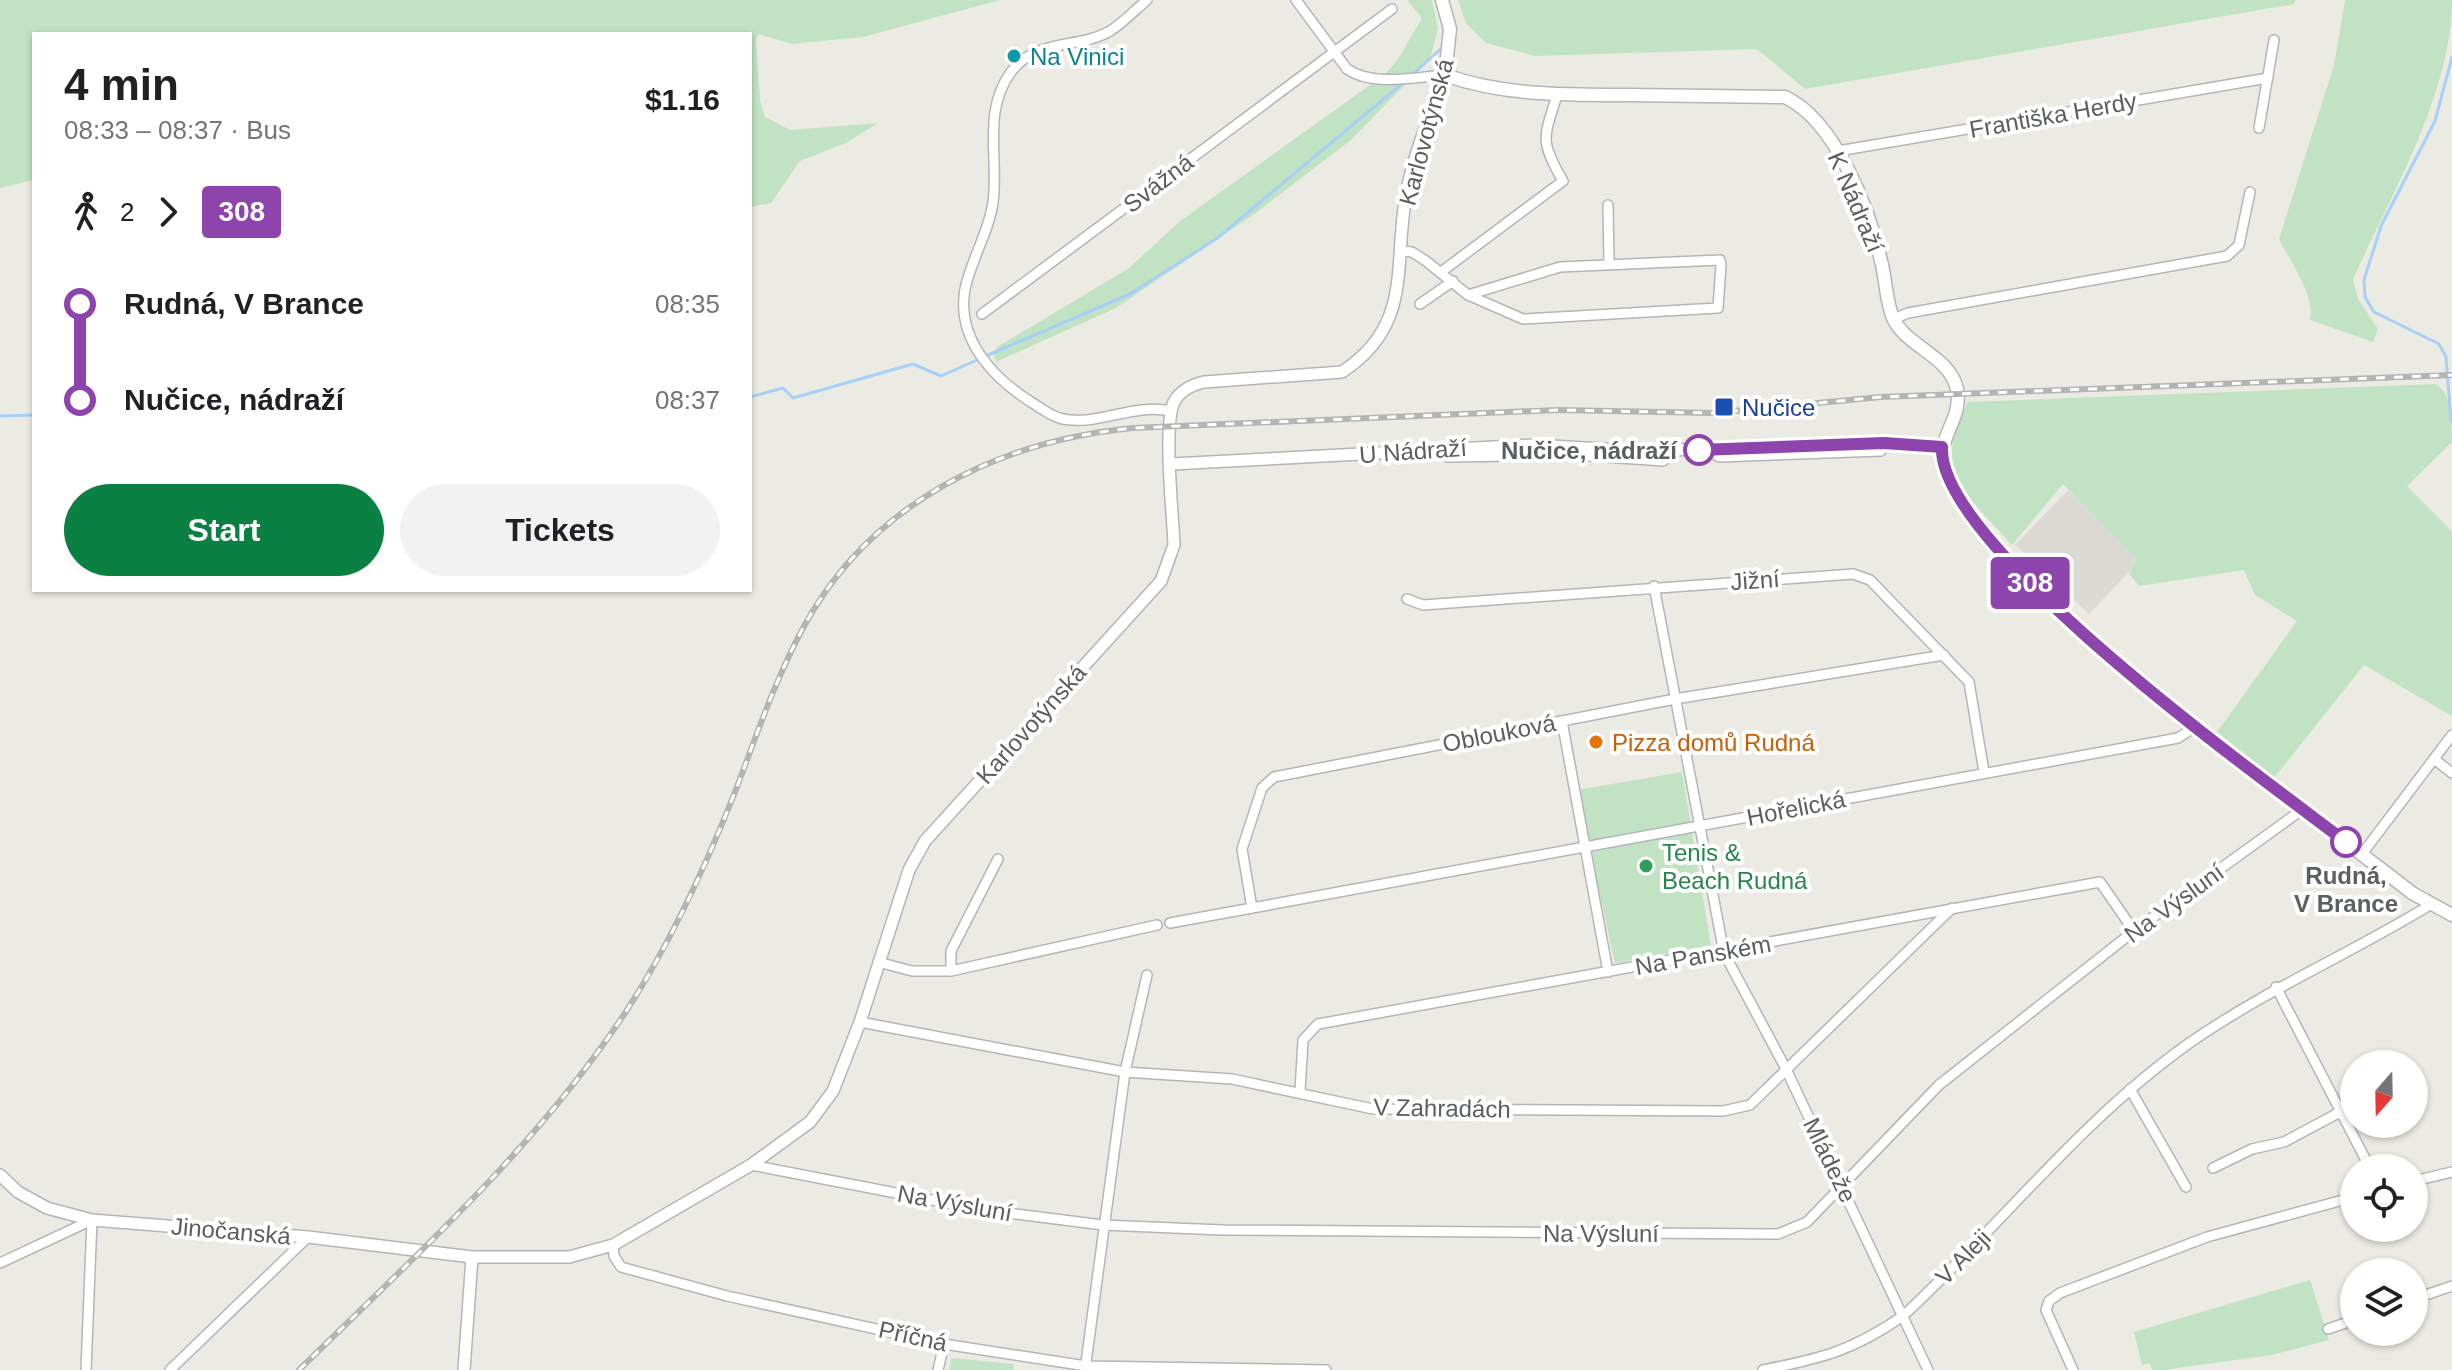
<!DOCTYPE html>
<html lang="en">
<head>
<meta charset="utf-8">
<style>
	body { margin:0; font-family:Helvetica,sans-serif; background:#f2f2f2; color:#202124; height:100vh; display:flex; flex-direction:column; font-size:30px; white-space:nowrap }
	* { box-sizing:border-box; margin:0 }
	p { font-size:26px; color:#757577 }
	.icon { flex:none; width:44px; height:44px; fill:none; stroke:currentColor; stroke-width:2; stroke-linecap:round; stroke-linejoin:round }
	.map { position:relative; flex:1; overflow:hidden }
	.drawer { position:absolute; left:32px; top:32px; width:720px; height:560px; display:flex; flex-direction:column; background:#fff; border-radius:0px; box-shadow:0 2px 6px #0004 }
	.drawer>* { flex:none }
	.badge { padding:0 16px; border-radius:6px; font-size:28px; line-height:52px }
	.needle { width:52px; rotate:200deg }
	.buttons { position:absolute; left:2340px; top:1050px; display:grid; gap:16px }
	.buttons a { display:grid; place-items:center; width:88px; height:88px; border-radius:50%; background:#fff; box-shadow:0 2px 6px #0004; font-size:40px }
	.map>.badge { position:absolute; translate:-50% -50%; box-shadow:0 0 0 4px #fff }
	.legs { display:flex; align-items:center; gap:12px; height:88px; padding:0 32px; font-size:26px }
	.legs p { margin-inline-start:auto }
	.head { display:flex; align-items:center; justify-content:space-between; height:136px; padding:0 32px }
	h1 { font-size:44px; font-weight:700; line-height:60px }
	.primary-button { display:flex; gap:16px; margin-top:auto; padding:16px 32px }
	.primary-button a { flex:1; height:92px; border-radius:48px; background:#0b8043; color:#fff; font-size:32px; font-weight:700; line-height:92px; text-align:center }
	.primary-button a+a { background:#f2f2f2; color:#202124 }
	ul { padding:0 32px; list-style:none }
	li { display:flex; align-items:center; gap:28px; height:96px; font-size:30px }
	li i { display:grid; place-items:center; width:12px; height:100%; margin:0 10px; background:currentColor }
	li i::after { content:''; width:20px; height:20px; margin:-10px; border:6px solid; border-radius:50%; background:#fff }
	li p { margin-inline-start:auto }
	li:first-child i { background:linear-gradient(#0000 50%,currentColor 0) }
	li:last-child i { background:linear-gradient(currentColor 50%,#0000 0) }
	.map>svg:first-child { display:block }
	.industrial { fill:#dbdad5 }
	.green { fill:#c1e3c3 }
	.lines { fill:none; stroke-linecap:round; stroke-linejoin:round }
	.stream { stroke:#a7d0f9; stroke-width:3 }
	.minor-casing { stroke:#b3b5b9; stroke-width:12 }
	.tertiary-casing { stroke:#b3b5b9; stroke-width:14 }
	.secondary-casing { stroke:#b2b5b9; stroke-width:15 }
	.minor { stroke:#fff; stroke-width:9 }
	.tertiary { stroke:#fff; stroke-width:11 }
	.secondary { stroke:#fff; stroke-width:12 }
	.rail-casing { stroke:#b3b4b4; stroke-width:6 }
	.rail { stroke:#fff; stroke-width:3; stroke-dasharray:9; stroke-linecap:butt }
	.line-1-casing { stroke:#fff; stroke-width:18 }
	.line-1 { stroke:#8e44ad; stroke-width:12 }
	.culture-dot { fill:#0f9aa8; stroke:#fff; stroke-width:3 }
	.transit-dot { fill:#1a4fb4; stroke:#fff; stroke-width:3 }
	.stop-1-dot { fill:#fff; stroke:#8e44ad; stroke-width:4 }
	.food-dot { fill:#e8710a; stroke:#fff; stroke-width:3 }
	.leisure-dot { fill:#2e9e5b; stroke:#fff; stroke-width:3 }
	.labels { text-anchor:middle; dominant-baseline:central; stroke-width:8; stroke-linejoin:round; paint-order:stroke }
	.culture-label { font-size:24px; fill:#0d838f; stroke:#fff; text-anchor:start }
	.street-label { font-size:24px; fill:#5b5e62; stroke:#fff }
	.transit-label { font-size:24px; fill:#164399; stroke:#fff; text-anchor:start }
	.stop-label { font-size:24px; font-weight:bold; fill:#5b5e62; stroke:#fff; text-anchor:end }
	.food-label { font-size:24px; fill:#c56008; stroke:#fff; text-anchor:start }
	.leisure-label { font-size:24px; fill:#27864d; stroke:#fff; text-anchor:start }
</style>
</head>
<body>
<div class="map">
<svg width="2452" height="1370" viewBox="0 0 2452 1370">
	<rect width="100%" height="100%" fill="#ecebe3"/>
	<polygon class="industrial" points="2068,490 2143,557 2089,614 2015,545"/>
	<g class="green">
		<polygon points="0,0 1000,0 863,37 792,44 759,34 756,39 760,100 765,117 790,130 878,123 846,143 800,161 771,203 750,207 750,34 34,34 34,180 0,188"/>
		<polygon points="1407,0 1432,0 1438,29 1430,59 1351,140 1253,215 1116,308 996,362 993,353 997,347 1129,268 1180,221 1384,75 1397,61 1422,18"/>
		<polygon points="1458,0 2296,0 2294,4 1805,89 1757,49 1535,56 1486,43 1466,23"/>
		<path d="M2345 0H2452C2452 92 2391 196 2353 279L2358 299 2378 329 2373 342 2310 320C2316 296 2289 260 2279 239L2334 65Z"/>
		<path d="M2436 384C2452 393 2452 423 2452 442L2407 486 2452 531V716L2364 665 2274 778 2217 732 2297 621 2255 595 2244 570 2139 586 2129 574 2137 559 2063 484 2012 545C1968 495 1929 472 1968 402Z"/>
		<polygon points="1682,772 1711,946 1615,963 1577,790"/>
		<polygon points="2310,1280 2329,1340 2272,1355 2163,1370 2152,1370 2150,1363 2142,1365 2134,1332"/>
		<polygon points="952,1358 1013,1364 1014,1370 949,1370"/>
	</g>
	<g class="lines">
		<g class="stream">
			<polyline points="1413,74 1443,47"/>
			<polyline points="986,356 1130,294 1216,239 1404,82"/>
			<polyline points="750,397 783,388 793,398 913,364 941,376 979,359"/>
			<polyline points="0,416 34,415"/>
			<polyline points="2451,421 2446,357 2439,344 2374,312 2365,297 2364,280 2381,226 2435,121 2452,57"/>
		</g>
		<defs>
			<g id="minor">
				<path d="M1147 0C1135 10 1123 23 1110 31 1079 49 1036 38 1011 72 982 111 999 159 993 202 989 232 971 260 965 289 956 339 993 378 1031 402 1041 408 1052 417 1063 419 1099 426 1132 403 1171 411"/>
				<path d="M1296 0 1347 69C1373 87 1415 77 1445 75"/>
				<polyline points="2259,128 2274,40"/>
				<polyline points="1838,151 2268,78"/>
				<polyline points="1608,205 1609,264"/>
				<polyline points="1401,251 1412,252 1426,261 1468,295 1523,319 1718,308 1721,265 1720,260 1560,267 1468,295"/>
				<path d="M1441 272 1563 181C1539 140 1544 138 1557 95"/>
				<polyline points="1420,304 1453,281"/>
				<polyline points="982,314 1392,9"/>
				<polyline points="1894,319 1908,313 2227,256 2239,245 2250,192"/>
				<polyline points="1445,449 1448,457 1577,455 1663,461 1673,451"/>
				<polyline points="1708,450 1719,457 1881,451 1884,443"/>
				<polyline points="1654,586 1724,953 1786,1069 1928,1370"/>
				<polyline points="1407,599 1423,605 1853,574 1870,580 1969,682 1984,772"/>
				<polyline points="1562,721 1608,972"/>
				<polyline points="2434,759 2452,773"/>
				<polyline points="2362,854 2452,735"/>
				<polyline points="1252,908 2178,738 2195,727"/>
				<polyline points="1170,923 1252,908 1242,849 1262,788 1274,777 1675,699 1944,655"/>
				<polyline points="878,962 912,971 951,971 1157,925"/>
				<polyline points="951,971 951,951 998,859"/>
				<polyline points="2276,987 2370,1168"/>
				<polyline points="860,1022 1125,1072 1232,1079 1373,1109 1723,1111 1750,1105 1952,908"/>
				<polyline points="2130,1089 2186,1187"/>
				<polyline points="1300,1091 1303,1040 1318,1024 2100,882 2134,931"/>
				<polyline points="751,1165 984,1210 1103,1225 1222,1230 1778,1234 1807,1222 1939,1085 2134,931 2303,809"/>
				<polyline points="2213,1168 2252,1149 2284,1142 2342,1111"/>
				<polyline points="2414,1181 2452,1172"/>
				<polyline points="613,1245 614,1256 621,1267 727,1296 944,1344 1086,1366 1326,1370"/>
				<polyline points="0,1263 92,1220 86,1370"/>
				<polyline points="2414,1299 2452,1286"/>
				<polyline points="2328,1329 2354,1320"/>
				<polyline points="170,1370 308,1237"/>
				<polyline points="938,1370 944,1344"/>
				<polyline points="1085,1370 1125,1072 1147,975"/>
				<path d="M1763 1370C1823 1358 1852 1351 1903 1316 1999 1227 2081 1120 2188 1044 2265 990 2350 954 2430 905"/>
				<polyline points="2073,1370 2046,1310 2049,1301 2060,1293 2207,1237 2354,1197"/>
			</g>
			<g id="tertiary">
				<polyline points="1172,464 1533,445 1639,451 1884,443 1942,447"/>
				<path d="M0 1175 18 1192 47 1208 92 1220 308 1237 472 1257H569L613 1245 751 1165 810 1122 833 1091 860 1022 909 870 925 841 1161 581 1174 545C1173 517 1163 424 1174 402 1180 391 1191 385 1204 382L1342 372C1417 323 1391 259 1408 185 1416 148 1432 111 1445 75"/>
				<polyline points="464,1370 472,1257"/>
			</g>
			<path id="secondary" d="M1442 0 1450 29 1445 75C1504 96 1567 95 1629 95 1681 96 1733 96 1785 97 1836 121 1870 211 1882 265 1886 282 1886 301 1893 318 1906 347 1950 356 1957 389 1964 427 1925 440 1952 486 1990 551 2048 602 2103 650 2202 736 2309 813 2412 893L2452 915"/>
		</defs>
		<use href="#minor" class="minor-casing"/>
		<use href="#tertiary" class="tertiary-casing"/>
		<use href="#secondary" class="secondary-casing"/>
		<use href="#minor" class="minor"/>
		<use href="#tertiary" class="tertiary"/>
		<use href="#secondary" class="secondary"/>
		<defs>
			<path id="rail" d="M299 1370C415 1256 537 1147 627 1010 671 942 705 868 735 792 756 737 775 680 803 628 870 504 997 441 1133 428L1558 410 1713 413 1881 397 2452 375"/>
		</defs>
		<use href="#rail" class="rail-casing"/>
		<use href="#rail" class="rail"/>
	</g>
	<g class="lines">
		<defs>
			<path id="line-1" d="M1699 450 1884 443 1942 447C1937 546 2265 780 2346 842"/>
		</defs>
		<use href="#line-1" class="line-1-casing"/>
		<use href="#line-1" class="line-1"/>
	</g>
	<circle class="culture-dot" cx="1014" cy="56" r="8"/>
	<rect class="transit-dot" x="1714" y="397" width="20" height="20" rx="4"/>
	<g class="stop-1-dot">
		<circle cx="1699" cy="450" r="14"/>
		<circle cx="2346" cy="842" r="14"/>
	</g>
	<circle class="food-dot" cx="1596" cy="742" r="8"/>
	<circle class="leisure-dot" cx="1646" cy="866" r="8"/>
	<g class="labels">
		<g class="culture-label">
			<text x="1030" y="56">Na Vinici</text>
		</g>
		<g class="street-label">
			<text transform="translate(2053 115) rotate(-10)">Františka Herdy</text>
			<text transform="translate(1426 132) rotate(-75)">Karlovotýnská</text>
			<text transform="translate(1158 183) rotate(-37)">Svážná</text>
			<text transform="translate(1856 202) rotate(67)">K Nádraží</text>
			<text transform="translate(1413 451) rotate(-4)">U Nádraží</text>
			<text transform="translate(1755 580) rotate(-4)">Jižní</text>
			<text transform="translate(1031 724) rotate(-48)">Karlovotýnská</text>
			<text transform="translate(1499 733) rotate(-11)">Oblouková</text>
			<text transform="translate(1796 808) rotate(-11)">Hořelická</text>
			<text transform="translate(2174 903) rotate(-36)">Na Výsluní</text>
			<text transform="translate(1703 955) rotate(-10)">Na Panském</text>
			<text transform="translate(1442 1108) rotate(1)">V Zahradách</text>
			<text transform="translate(1830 1160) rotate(64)">Mládeže</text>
			<text transform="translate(955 1203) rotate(10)">Na Výsluní</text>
			<text transform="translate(231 1231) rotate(5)">Jinočanská</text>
			<text x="1601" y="1233">Na Výsluní</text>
			<text transform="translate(1963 1257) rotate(-45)">V Aleji</text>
			<text transform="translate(913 1336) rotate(12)">Příčná</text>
		</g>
		<g class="transit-label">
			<text x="1742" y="407">Nučice</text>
		</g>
		<g class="stop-label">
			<text x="1677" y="450">Nučice, nádraží</text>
			<text x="2346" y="875" text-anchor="middle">Rudná,<tspan x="2346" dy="28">V Brance</tspan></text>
		</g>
		<g class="food-label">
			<text x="1612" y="742">Pizza domů Rudná</text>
		</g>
		<g class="leisure-label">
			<text x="1662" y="852">Tenis &amp;<tspan x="1662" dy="28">Beach Rudná</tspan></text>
		</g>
	</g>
</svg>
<div class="buttons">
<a><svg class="needle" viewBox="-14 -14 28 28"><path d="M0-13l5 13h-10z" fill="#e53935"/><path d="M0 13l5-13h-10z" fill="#757577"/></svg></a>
<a><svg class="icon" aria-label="locate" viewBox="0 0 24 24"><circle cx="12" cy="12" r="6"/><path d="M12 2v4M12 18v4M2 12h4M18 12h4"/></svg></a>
<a><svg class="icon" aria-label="layers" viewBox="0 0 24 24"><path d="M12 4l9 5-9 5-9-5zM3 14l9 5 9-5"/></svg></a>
</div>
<b class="badge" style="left:2030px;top:583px;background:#8e44ad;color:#fff">308</b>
<section class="drawer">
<div class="head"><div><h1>4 min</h1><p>08:33 – 08:37 · Bus</p></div><b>$1.16</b></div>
<div class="legs"><svg class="icon" aria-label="walk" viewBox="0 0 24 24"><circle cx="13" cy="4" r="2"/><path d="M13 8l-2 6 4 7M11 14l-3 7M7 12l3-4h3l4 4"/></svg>2<svg class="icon" aria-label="forward" viewBox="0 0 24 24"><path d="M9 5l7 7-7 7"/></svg><b class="badge" style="background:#8e44ad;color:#fff">308</b></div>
<ul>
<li><i style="color:#8e44ad"></i><b>Rudná, V Brance</b><p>08:35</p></li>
<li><i style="color:#8e44ad"></i><b>Nučice, nádraží</b><p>08:37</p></li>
</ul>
<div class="primary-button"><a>Start</a><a>Tickets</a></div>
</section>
</div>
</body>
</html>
